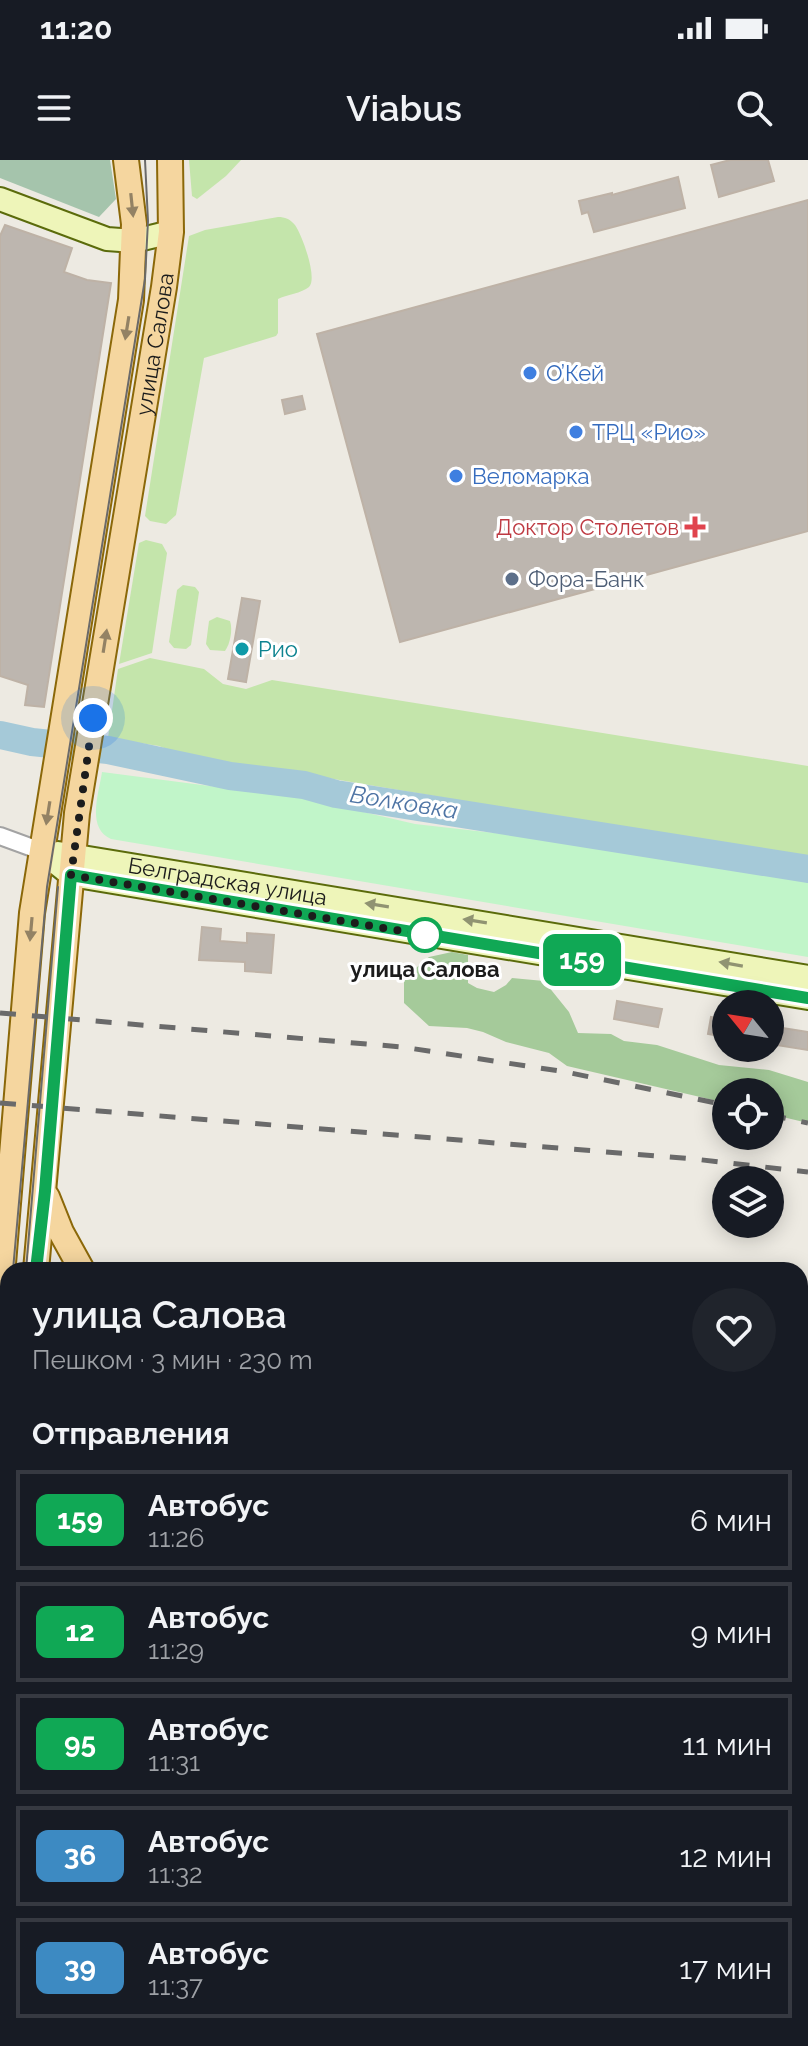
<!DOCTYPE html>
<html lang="ru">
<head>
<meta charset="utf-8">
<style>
	body { margin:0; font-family:Raleway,sans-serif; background:#20242c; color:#f1f3f6; height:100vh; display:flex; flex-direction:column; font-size:30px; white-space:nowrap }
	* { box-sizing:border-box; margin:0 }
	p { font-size:26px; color:#9ea1a6 }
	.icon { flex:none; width:44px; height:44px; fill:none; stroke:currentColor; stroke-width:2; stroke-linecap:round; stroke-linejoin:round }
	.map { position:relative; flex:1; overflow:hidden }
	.panel { position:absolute; left:0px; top:1102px; width:808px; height:784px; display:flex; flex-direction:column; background:#171b24; border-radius:24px 24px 0 0; box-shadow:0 4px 20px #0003 }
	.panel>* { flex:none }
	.badge { padding:0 16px; border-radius:12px; font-size:28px; line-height:52px }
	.needle { width:52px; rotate:300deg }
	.tools { position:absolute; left:712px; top:830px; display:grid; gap:16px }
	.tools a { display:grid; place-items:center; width:72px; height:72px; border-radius:50%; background:#171b24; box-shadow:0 4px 20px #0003; font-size:40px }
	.you { position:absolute; width:40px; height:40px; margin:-20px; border:6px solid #fff; border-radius:50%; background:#1a73e8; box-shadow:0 0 0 12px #1a73e833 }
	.map>.badge { position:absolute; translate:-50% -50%; box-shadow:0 0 0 4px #fff }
	h2 { padding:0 32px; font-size:30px; line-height:72px }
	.round { display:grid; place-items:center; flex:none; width:84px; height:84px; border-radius:42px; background:#20242c }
	.headline { display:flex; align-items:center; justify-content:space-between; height:136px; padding:0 32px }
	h1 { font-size:38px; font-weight:600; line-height:60px }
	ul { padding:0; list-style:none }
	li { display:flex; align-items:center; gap:24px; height:100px; margin:0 16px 12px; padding:0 16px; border:4px solid #363941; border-radius:0px }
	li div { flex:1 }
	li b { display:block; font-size:30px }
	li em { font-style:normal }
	li .badge { min-width:88px; font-weight:700; text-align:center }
	.status { display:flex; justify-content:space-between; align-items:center; height:56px; padding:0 40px; background:#171b24; direction:ltr }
	.status svg { height:22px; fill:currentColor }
	header { display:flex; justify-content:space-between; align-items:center; height:104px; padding:0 32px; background:#171b24; font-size:36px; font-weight:600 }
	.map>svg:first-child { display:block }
	.grass { fill:#c4e5ab }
	.forest { fill:#a5ca9a }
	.cemetery { fill:#a5c4ac }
	.park { fill:#c1f5c9 }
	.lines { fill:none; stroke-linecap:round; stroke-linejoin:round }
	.river { stroke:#a5c9d8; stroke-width:28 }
	.building { fill:#bdb6af; stroke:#beb2a6; stroke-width:2 }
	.street-casing { stroke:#a3a3a3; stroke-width:20 }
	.secondary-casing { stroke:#5b6b0b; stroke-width:26 }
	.primary-casing { stroke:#8b6809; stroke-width:28 }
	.street { stroke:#fff; stroke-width:16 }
	.secondary { stroke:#eef5b9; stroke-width:22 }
	.primary { stroke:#f5d69f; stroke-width:24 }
	.tram { stroke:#6a6a6a; stroke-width:2 }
	.rail { stroke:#6a6a6a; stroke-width:5; stroke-dasharray:16 16; stroke-linecap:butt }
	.oneway { fill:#938264 }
	.oneway2 { fill:#909372 }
	.line-casing { stroke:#fff; stroke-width:18 }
	.line { stroke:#10a855; stroke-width:12 }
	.walk { stroke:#1c1c1c; stroke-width:8; stroke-dasharray:0 14.4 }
	.shop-dot { fill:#3f7fe0; stroke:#fff; stroke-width:3 }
	.health-dot { fill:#e0444e; stroke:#fff; stroke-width:3 }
	.service-dot { fill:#5c6f8a; stroke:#fff; stroke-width:3 }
	.culture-dot { fill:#0f9aa8; stroke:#fff; stroke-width:3 }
	.stop-dot { fill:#fff; stroke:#10a855; stroke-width:4 }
	.labels { text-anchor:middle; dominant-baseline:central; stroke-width:6; stroke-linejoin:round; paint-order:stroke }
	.street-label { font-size:22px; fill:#1c1c1c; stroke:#fff }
	.shop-label { font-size:22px; fill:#366cbe; stroke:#fff; text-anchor:start }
	.health-label { font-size:22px; fill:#be3a42; stroke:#fff; text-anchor:end }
	.service-label { font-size:22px; fill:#4e5e75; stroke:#fff; text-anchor:start }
	.culture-label { font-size:22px; fill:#0d838f; stroke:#fff; text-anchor:start }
	.stop-label { font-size:22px; font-weight:bold; fill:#1c1c1c; stroke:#fff }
	.water-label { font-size:24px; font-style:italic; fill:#4f75a5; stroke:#fff }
</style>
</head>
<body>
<div class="status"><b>11:20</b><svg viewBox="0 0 49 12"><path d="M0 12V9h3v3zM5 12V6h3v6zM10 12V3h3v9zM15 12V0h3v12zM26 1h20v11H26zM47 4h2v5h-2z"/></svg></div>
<header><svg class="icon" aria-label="menu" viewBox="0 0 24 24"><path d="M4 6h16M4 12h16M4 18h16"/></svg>Viabus<svg class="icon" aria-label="search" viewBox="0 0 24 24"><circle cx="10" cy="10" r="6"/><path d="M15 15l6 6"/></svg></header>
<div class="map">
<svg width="808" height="1886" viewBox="0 0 808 1886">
	<rect width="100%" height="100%" fill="#edeae2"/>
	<g class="grass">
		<polygon points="189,0 241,0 226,16 197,39 192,36"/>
		<path d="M278 57C285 57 290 59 295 65 302 75 318 118 309 127 302 133 286 135 278 139V173L276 176 204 198 176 355 166 364 150 361 145 356 189 76 205 70Z"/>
		<polygon points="146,380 162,384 167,393 152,493 119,504 139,383"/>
		<polygon points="183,425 195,427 199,432 191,485 186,489 174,488 169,482 177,430"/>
		<path d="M217 457 230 461C233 470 230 484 225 491L210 490 206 484 209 461Z"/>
		<polygon points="150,498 204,509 223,524 246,529 272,520 808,606 808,699 286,611 250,609 187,597 159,586 108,578 118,509"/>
	</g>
	<polygon class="forest" points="452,792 468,795 468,823 477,828 494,832 506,825 512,818 544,821 569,852 578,873 611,874 624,881 657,885 719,905 769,910 808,922 808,963 770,954 770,932 726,932 726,943 567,906 549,893 506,882 483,872 467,868 429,866 404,843 404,818 429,797"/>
	<polygon class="cemetery" points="0,0 110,0 116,39 99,57 0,18"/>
	<path class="park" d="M102 612 303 638 415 664 512 675 808 720V797L111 679C86 668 99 633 102 612Z"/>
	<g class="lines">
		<polyline class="river" points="0,575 32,582 108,590 230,616 304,625 336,634 808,709"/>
	</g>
	<g class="building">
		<polygon points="730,0 768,0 774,21 719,37 711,5"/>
		<polygon points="678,17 685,48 594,72 588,52 582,54 579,41 612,33 612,35"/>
		<polygon points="808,40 808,371 400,482 317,174"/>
		<polygon points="5,65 72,88 64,112 87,120 111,123 44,547 25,545 28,525 0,516 0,76"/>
		<polygon points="302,236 305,249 285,254 282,240"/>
		<polygon points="242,438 260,441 246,522 228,519"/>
		<polygon points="202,767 221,769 220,781 247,783 247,773 274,775 271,813 245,811 245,802 199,800"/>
		<polygon points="617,841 662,849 658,867 614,859"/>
		<polygon points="711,857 726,860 726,877 708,874"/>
		<polygon points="770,866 808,872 808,890 770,884"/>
	</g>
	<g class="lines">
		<defs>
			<g id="street">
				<polyline points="0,676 41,691"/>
				<polyline points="800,1371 808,1373"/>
			</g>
			<g id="secondary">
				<polyline points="0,39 107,79 134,81 171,72"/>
				<polyline points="41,691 71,715 808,838"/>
				<path id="s1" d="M58 693 808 817"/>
			</g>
			<g id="primary">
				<polyline points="47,1037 61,1072 82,1110"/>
				<path id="s2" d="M36 1110 77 653 164 127 171 72 170 0"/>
				<polyline points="0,1140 32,753 131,140 134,64 126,0"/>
				<polyline points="0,1190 8,1191"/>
				<polyline points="800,1202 808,1203"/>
				<polyline points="800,1236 808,1236"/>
				<polyline points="0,1344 8,1305"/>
			</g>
		</defs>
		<use href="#street" class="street-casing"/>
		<use href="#secondary" class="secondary-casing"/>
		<use href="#primary" class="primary-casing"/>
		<use href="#street" class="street"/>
		<use href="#secondary" class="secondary"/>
		<use href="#primary" class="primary"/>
		<g class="tram">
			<polyline points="13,1110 47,727 145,119 148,61 145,0"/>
			<polyline points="26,1110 58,727"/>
			<polyline points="0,1224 8,1160"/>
			<polyline points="0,1271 8,1230"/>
		</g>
		<g class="rail">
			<polyline points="0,853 402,887 566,912 726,945"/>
			<polyline points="0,943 694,999 808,1012"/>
			<polyline points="770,955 808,963"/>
		</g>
	</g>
	<defs><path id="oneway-solid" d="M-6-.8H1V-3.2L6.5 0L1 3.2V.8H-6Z" transform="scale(2)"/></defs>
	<g class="oneway">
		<use href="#oneway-solid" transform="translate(132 45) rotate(84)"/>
		<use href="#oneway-solid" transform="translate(127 168) rotate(99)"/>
		<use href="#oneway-solid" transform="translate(105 481) rotate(-81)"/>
		<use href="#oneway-solid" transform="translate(48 653) rotate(99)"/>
		<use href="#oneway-solid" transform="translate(31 769) rotate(95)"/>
	</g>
	<g class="oneway2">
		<use href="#oneway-solid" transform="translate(377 745) rotate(-171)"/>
		<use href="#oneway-solid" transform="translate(475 761) rotate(-171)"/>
		<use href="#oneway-solid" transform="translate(731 804) rotate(-170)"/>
	</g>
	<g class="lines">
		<defs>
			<polyline id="line" points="36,1110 45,1031 71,715 808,838"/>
		</defs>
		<use href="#line" class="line-casing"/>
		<use href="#line" class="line"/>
		<polyline class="walk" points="93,558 71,715 425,775"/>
	</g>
	<g class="shop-dot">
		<circle cx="530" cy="213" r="8"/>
		<circle cx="576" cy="272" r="8"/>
		<circle cx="456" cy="316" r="8"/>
	</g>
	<path class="health-dot" d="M691 355h8v8h8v8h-8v8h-8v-8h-8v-8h8z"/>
	<circle class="service-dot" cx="512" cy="419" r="8"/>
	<circle class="culture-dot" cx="242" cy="489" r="8"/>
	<circle class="stop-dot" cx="425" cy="775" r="16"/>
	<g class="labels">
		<g class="street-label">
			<text stroke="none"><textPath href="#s2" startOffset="934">улица Салова</textPath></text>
			<text stroke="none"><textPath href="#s1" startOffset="172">Белградская улица</textPath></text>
		</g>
		<g class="shop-label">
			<text x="546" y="213">О’Кей</text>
			<text x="592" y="272">ТРЦ «Рио»</text>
			<text x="472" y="316">Веломарка</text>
		</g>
		<g class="health-label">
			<text x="679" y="367">Доктор Столетов</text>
		</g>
		<g class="service-label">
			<text x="528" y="419">Фора-Банк</text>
		</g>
		<g class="culture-label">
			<text x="258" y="489">Рио</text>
		</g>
		<g class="stop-label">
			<text x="425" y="809">улица Салова</text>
		</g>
		<g class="water-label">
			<text transform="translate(404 642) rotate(9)">Волковка</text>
		</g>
	</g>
</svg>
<div class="tools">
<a><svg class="needle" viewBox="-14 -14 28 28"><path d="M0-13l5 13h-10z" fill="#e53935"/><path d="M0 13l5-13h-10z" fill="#9ea1a6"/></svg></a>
<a><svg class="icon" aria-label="locate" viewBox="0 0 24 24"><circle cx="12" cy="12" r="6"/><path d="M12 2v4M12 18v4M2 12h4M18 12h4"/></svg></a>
<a><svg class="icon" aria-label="layers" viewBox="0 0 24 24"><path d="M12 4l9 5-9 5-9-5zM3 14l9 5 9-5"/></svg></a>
</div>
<div class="you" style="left:93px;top:558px"></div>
<b class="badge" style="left:582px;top:800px;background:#10a855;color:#fff">159</b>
<section class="panel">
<div class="headline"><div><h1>улица Салова</h1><p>Пешком · 3 мин · 230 m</p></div><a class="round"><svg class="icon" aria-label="heart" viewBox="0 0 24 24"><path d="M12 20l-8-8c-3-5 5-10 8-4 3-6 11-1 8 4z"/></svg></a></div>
<h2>Отправления</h2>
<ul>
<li><span class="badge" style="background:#10a855;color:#fff">159</span><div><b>Автобус</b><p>11:26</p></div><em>6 мин</em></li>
<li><span class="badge" style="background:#10a855;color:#fff">12</span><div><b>Автобус</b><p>11:29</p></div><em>9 мин</em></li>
<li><span class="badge" style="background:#10a855;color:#fff">95</span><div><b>Автобус</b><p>11:31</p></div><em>11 мин</em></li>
<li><span class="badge" style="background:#3d8ac2;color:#fff">36</span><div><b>Автобус</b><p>11:32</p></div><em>12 мин</em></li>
<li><span class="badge" style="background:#3d8ac2;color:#fff">39</span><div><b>Автобус</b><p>11:37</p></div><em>17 мин</em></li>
</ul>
</section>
</div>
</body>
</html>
